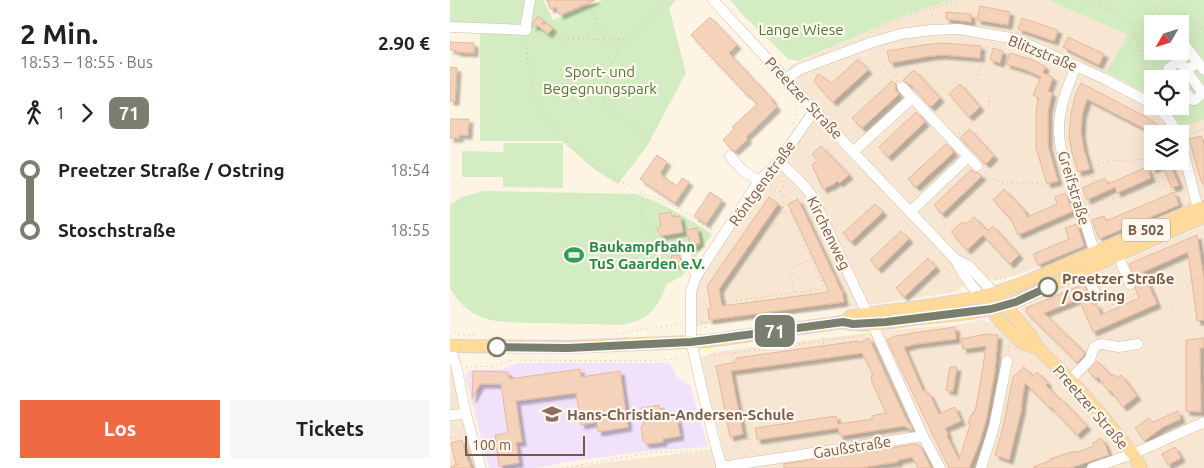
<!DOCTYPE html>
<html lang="de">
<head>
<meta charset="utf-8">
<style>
	body { margin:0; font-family:Ubuntu,sans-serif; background:#f6f6f6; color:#202124; height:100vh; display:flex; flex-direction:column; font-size:19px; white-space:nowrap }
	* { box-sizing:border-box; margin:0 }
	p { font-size:16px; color:#757577 }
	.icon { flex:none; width:28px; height:28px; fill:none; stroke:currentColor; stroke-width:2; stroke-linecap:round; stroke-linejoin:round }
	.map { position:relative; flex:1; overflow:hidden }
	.drawer { display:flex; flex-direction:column; background:#fff; width:450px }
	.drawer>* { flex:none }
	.badge { padding:0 10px; border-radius:8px; font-size:18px; line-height:32px }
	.needle { width:32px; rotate:231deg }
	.tools { position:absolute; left:694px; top:15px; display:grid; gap:10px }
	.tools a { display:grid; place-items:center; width:45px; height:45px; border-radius:0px; background:#fff; box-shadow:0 5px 20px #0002; font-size:25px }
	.scale { position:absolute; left:15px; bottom:12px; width:120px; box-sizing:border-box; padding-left:5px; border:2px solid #785948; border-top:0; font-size:14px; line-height:18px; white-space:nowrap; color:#785948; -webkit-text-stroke:4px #fff7ec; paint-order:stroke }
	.map>.badge { position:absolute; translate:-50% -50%; box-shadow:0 0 0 2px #fff }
	.legs { display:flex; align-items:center; gap:8px; height:55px; padding:0 20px; font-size:16px }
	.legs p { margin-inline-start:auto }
	.head { display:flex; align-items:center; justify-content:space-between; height:85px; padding:0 20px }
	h1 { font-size:28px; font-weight:700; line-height:38px }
	.cta { display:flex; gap:10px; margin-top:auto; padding:10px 20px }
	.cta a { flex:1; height:58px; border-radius:0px; background:#ef6a42; color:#fff; font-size:20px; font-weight:700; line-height:58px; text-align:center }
	.cta a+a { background:#f6f6f6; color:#202124 }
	ul { padding:0 20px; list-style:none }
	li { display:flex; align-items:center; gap:18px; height:60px; font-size:19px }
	li i { display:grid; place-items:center; width:8px; height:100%; margin:0 6px; background:currentColor }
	li i::after { content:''; width:12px; height:12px; margin:-6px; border:4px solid; border-radius:50%; background:#fff }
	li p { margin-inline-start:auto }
	li:first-child i { background:linear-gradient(#0000 50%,currentColor 0) }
	li:last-child i { background:linear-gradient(currentColor 50%,#0000 0) }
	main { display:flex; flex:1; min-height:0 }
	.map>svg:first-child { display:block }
	.residential { fill:#f6e6d2; fill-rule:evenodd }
	.education { fill:#f1e1fa }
	.green { fill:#d3ecc1; fill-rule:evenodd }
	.building { fill:#f5d2ba; stroke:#e8b899; filter:url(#shadow) }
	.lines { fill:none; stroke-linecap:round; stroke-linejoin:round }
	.minor-casing { stroke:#d2bdac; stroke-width:11 }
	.major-casing { stroke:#dcd4cf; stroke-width:14 }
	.path { stroke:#dab59d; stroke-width:1; stroke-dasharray:1 4; stroke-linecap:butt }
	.minor { stroke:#fff; stroke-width:10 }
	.major { stroke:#ffda9a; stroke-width:12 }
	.line-1-casing { stroke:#fff; stroke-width:11 }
	.line-1 { stroke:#797e6f; stroke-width:8 }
	.stop-1-dot { fill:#fff; stroke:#797e6f; stroke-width:2.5 }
	.labels { text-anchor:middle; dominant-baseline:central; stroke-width:4.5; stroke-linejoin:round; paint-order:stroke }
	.shield { fill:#fff7ec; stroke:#a08879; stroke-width:1 }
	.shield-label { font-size:14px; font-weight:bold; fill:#785948 }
	.park-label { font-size:15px; fill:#4d793c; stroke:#fff7ec }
	.street-label { font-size:15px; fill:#785948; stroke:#fff7ec }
	.leisure-label { font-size:15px; font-weight:bold; fill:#27864d; stroke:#fff7ec; text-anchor:start }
	.stop-label { font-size:15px; font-weight:bold; fill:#785948; stroke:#fff7ec; text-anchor:start }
	.education-label { font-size:15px; font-weight:bold; fill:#785e54; stroke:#fff7ec; text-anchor:start }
</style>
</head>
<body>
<main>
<section class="drawer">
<div class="head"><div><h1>2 Min.</h1><p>18:53 – 18:55 · Bus</p></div><b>2.90 €</b></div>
<div class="legs"><svg class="icon" aria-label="walk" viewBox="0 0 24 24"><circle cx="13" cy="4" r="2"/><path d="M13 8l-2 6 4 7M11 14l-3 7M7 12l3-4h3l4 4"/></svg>1<svg class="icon" aria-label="forward" viewBox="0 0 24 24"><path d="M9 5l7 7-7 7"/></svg><b class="badge" style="background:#797e6f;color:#fff">71</b></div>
<ul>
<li><i style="color:#797e6f"></i><b>Preetzer Straße / Ostring</b><p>18:54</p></li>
<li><i style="color:#797e6f"></i><b>Stoschstraße</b><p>18:55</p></li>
</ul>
<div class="cta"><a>Los</a><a>Tickets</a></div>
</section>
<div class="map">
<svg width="754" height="468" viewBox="0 0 754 468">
	<defs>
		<filter id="shadow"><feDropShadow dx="4" dy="4" stdDeviation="1" flood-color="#0004"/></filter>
	</defs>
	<rect width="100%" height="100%" fill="#fef4e4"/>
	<g class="residential">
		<path d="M504 0H598L678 35 657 72 702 96V106H715L732 126 754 120V201L733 206 568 275 546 280 541 279 533 280 511 287 506 292 426 304 247 326 241 291 247 275 366 111 336 79 341 65 419 31 436 22 473 9ZM702 134H730V161H702Z"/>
		<polygon points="754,225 754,468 278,468 250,359 265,352 440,330 507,325 531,320 544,323 571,314 571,308"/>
		<polygon points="0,354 31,468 0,468"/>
		<polygon points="267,449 271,468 112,468"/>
	</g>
	<polygon class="education" points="68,363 220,363 227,377 240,385 258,447 205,450 121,461 86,468 39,468 15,375 22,370 52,369"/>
	<g class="green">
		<polygon points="0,0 93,0 103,20 153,0 226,0 219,8 236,73 197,146 168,184 145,170 112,141 30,141 30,33 0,32"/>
		<polygon points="280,0 504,0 473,9 436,22 419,31 348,61 338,59 293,15"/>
		<path d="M598 0H754V120L732 126 715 106H730V79H702V96L656 72 678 35ZM702 24H730V51H702Z"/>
		<polygon points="54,143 113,143 113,188 53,187 53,177 12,177 12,151 53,152"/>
		<path d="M33 191 186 194C214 203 238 218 262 234L232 276 217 284C207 309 198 321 170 325 140 324 110 323 80 323 66 322 48 323 34 318 19 313 8 302 0 288V205L12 197Z"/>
	</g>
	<g class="building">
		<polygon points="97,0 145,0 110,15 106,7 100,9"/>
		<polygon points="530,6 560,12 558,25 527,20"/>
		<polygon points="496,12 521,14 521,22 496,19"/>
		<polygon points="88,16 95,22 91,24 98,24 103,28 98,34 87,25 83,27 83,23"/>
		<polygon points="260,17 287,45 279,53 323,100 322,101 327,107 296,137 298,139 285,151 281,149 273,140 284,129 282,127 307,104 298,94 297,95 241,35"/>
		<polygon points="572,18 608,30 604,41 568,29"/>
		<polygon points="618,37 654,54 649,65 613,47"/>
		<polygon points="0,42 24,43 24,53 6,52 6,50 0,50"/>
		<polygon points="492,43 531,46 530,58 493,55 480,56 440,63 437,51 474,45"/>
		<polygon points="543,48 553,51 550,63 540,60"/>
		<polygon points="560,53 580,59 595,66 593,73 603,77 598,91 602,93 598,111 598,146 608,181 597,184 586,148 586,109 589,98 583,95 591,77 576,70 556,64"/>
		<polygon points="408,59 418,70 383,102 364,81 368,74 382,83"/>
		<polygon points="0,67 7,68 5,101 0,101"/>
		<polygon points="464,70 490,98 481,107 476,102 477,102 460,84 459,85 453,80"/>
		<polygon points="442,81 446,84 445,89 449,94 412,128 402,118"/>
		<polygon points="631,83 700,119 718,134 700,134 693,128 637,99 632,115 631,133 634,150 640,169 628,172 622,153 619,135 621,113 626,93"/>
		<polygon points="510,84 530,107 519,117 499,94"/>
		<polygon points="466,112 475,122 438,157 429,147"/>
		<polygon points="0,119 19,119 18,135 9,135 9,138 0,138"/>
		<polygon points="519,129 544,156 536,164 515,142 514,142 510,138"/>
		<polygon points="751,136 754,145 754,184 752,184 739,139"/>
		<polygon points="496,144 504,152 466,187 458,179"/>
		<polygon points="371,146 399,175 389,183 387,181 384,184 373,189 362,165 367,160 362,154"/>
		<polygon points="207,155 217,162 210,173 213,175 212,176 227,186 232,178 239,182 225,203 190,179"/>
		<polygon points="703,161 721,161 714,164 719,162 729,185 722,188 712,165 702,169 700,163"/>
		<polygon points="697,167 701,178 667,193 665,187 637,200 632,188 655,178 658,184"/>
		<polygon points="521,170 525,172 528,173 532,176 492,214 484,205"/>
		<polygon points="554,189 574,210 577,217 607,204 605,197 615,193 623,211 568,235 561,219 543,200"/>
		<polygon points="260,192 272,200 256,224 244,216"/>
		<polygon points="724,192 729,205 649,239 642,220 654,216 656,221"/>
		<polygon points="319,197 328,204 269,289 272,306 379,292 338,204 348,199 391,290 392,290 394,302 259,320 258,309 261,308 257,286"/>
		<polygon points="425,204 433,212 401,242 393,233"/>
		<polygon points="221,212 222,217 230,216 233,232 211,236 207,229 211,225 209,214"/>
		<polygon points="524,217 538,231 543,226 569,255 560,264 533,235 517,250 501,232 512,222 514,224 516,222 517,223"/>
		<polygon points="627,224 634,246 588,265 583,254 619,239 615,228"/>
		<polygon points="247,228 250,243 246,244 247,246 241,247 236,230"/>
		<polygon points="451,231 459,239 428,269 420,260"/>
		<polygon points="747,235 754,279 754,320 747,321 738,252 693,272 707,304 643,332 629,299 594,313 635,353 634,355 627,363 620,355 576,312 576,308 634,284 641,301 643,304 647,305 651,315 689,298 685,288 687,285 686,281 679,264"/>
		<polygon points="229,255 232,264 222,265 221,256"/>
		<polygon points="478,258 486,267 454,297 446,288"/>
		<polygon points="505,327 506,339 466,344 454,347 473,391 475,390 477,394 479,393 489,414 505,407 511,421 495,428 498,435 497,436 509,460 520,425 520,423 518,423 521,415 522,415 523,412 525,412 531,379 536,346 513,349 511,339 536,334 548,335 545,370 537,416 529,444 519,468 499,468 437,340 448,335 448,336 463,333"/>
		<polygon points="419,338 457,421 460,424 463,431 454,426 390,436 388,428 307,440 305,428 386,416 388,424 422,419 422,416 436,413 421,380 422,379 421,376 423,375 412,353 281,371 293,434 280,437 266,366 286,362 286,358 408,341 409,343"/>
		<polygon points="754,338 754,348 750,348 751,412 736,411 736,340"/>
		<polygon points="647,361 662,376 664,374 667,378 671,375 687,396 673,407 661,391 659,392 648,377 646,379 638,371"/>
		<polygon points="500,367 507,367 503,391 496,390"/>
		<polygon points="574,367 583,376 587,372 598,383 596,385 609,399 610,398 637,426 627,435 601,407 600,408 575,383 571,407 572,407 559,460 545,455 553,427 563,377"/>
		<polygon points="130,369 131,377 170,371 178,427 148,432 147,422 131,425 126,393 66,401 72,442 66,442 69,463 49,466 45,435 58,433 51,384 30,384 22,399 23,371 58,372 59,379"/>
		<polygon points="209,405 210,409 214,408 215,416 222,415 223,419 227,418 230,436 213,439 213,442 197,444 193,441 191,426 194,425 191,408"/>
		<polygon points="728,411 731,419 713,427 694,441 685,428 699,418 703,422"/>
		<polygon points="651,438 655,444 659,455 620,468 584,468 583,467 600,461 600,459 625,451 625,453 644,446 643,443"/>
		<polygon points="12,440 18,461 19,461 21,468 1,468 1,467 8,464 6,464 1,443"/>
		<polygon points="467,444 470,446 481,468 468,468 462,457 448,460 448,462 408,468 334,468 334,464"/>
		<polygon points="725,447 731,458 718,465 712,454"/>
	</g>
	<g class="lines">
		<defs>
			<g id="minor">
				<polyline points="263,0 403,152 505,259 512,272 530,297"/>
				<polyline points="0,27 76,30 76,24 80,0"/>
				<polyline points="730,46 732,44 735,45 740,52"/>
				<polyline points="724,51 723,53 753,93 745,100 742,100 730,85"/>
				<polyline points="748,62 725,79 718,69 740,52 754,70"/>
				<path d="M626 66C618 86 610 104 609 126 608 154 622 186 632 212 636 225 640 239 645 252"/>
				<polyline points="336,79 350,69 423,42 451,34 481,30 509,29 566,39 655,79 695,100 702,105"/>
				<polyline points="452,87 527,166"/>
				<polyline points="705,106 718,118 728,134"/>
				<polyline points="730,138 748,209"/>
				<polyline points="403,152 462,98"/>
				<polyline points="280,156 292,170 309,181"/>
				<path d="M329 161C340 174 355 183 363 198L417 313"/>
				<polyline points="460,212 518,157"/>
				<polyline points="208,250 233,246 239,264 247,275"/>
				<polyline points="668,255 680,284"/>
				<polyline points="505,259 519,266 544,293"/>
				<polyline points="635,270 647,298"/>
				<polyline points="422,323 473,436 490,468"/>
				<polyline points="0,350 6,365 16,414 31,468"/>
				<polyline points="620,380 640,359 644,347 648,345 652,344 669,347 688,344"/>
				<polyline points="0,415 16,414"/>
				<polyline points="271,467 473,436"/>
				<polyline points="272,468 262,432 241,342 241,291 247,275 309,181 329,161 359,118 366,111"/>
				<polyline points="531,468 544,427 557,361"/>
				<polyline points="642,468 683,454 754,422"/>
			</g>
			<g id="major">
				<polyline points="551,300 581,336 588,348 624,384 651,414 683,454 691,468"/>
				<polyline points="536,304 550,321 572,343 588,348"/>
				<path d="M393 322 401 316C446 309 492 306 536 295 546 293 556 289 566 286L736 213 754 207"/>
				<path d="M0 346 118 347 241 342 258 341 393 322C416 328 446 321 470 318 502 315 535 313 565 302L735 225 754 217"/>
			</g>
		</defs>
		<use href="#minor" class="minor-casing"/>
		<use href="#major" class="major-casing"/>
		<g class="path">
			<polyline points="138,0 154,38"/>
			<polyline points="636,0 659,10 680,23 683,30 684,37 688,42 692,51 690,58 691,62 702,81"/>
			<polyline points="651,0 658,9"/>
			<polyline points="721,0 754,32"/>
			<polyline points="481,20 484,8 512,0"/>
			<polyline points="85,31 93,31 104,38 159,40 177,39"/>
			<polyline points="420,33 430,27 445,20 484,8"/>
			<polyline points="76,38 78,65 88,107 101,126 123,148 148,168 192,193 205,197 221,205 239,215 263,231"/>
			<polyline points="115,40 116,45"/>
			<polyline points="161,41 168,53"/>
			<polyline points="247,45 275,75"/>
			<polyline points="427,51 433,64 447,81"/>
			<polyline points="661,70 679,44 713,0"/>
			<polyline points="601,82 606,83"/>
			<polyline points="722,106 728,115"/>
			<polyline points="343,124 346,117 347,106"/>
			<polyline points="509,134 539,106 540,98 528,79 528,72 535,61 538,44"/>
			<polyline points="738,135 754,129"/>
			<polyline points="205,143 160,110 156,105 154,98 156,87 162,64 177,39 196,23 213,0"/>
			<polyline points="696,161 708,181 720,191 733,187"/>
			<path d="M535 172C551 188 565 182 585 183 596 184 598 185 610 182"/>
			<path d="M331 176 334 187H337L340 190C340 196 336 197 331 195L330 192 331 189 334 187"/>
			<polyline points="641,176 643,181"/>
			<polyline points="629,180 640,175 649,165 657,161 685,160 697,159"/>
			<polyline points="330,192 325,190 321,186 330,178"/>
			<polyline points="192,194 192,223 198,228 207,241"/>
			<polyline points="638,203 665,198 678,194 708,181"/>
			<polyline points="333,213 334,197"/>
			<polyline points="452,218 464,235 504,277"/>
			<polyline points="545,280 558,277"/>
			<polyline points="344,292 341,276 344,271 344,266 361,260"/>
			<polyline points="276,302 373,289"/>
			<polyline points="277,306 274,287 325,212 341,213 376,292"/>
			<polyline points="650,306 652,309 685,295 683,292"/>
			<path d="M724 314 721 304C733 296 734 292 742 280L754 279"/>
			<polyline points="251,322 258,322 403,304"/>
			<polyline points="254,322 256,330"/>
			<path d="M0 329C7 337 18 335 28 335"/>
			<polyline points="167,334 186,330 224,325 232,322"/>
			<polyline points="558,352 559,344"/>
			<polyline points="282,355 286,375 376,362 372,335"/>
			<polyline points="255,358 260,356 416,335"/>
			<polyline points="16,367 46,366 62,360 191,361 225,359 235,361"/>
			<polyline points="286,375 301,452"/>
			<polyline points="0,438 12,436"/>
			<polyline points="112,468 206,452 256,450"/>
		</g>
		<use href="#minor" class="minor"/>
		<use href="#major" class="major"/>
	</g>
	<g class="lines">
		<defs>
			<polyline id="line-1" points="47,347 118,348 241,342 258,340 393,322 403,324 436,322 541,309 566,302 598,287"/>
		</defs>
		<use href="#line-1" class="line-1-casing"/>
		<use href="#line-1" class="line-1"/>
	</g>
	<defs>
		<symbol id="stadium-bare" viewBox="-9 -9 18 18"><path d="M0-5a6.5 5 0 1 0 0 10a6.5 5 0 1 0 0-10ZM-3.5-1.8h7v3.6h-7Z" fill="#2e9e5b" stroke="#fff7ec" stroke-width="2.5" paint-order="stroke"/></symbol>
		<symbol id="school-bare" viewBox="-9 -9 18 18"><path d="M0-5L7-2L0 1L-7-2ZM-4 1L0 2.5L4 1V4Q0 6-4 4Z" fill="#8d6e63" stroke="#fff7ec" stroke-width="2.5" paint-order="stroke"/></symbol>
	</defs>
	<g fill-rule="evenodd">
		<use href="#stadium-bare" x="110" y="241" width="28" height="28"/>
		<use href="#school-bare" x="88" y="400" width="28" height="28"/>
	</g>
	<g class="stop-1-dot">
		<circle cx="598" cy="287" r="9"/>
		<circle cx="47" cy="347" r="9"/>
	</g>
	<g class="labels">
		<rect class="shield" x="672" y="218.5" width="48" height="23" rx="4"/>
		<g class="shield-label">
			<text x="696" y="230">B 502</text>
		</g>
		<g class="park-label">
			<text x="351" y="29">Lange Wiese</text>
			<text x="150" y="71">Sport- und<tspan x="150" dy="17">Begegnungspark</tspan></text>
		</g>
		<g class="street-label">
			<text transform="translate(593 53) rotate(22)">Blitzstraße</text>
			<text transform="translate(354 98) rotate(47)">Preetzer Straße</text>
			<text transform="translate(312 183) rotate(-54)">Röntgenstraße</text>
			<text transform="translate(624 188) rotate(73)">Greifstraße</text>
			<text transform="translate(379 233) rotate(64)">Kirchenweg</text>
			<text transform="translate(641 407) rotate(49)">Preetzer Straße</text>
			<text transform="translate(402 447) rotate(-9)">Gaußstraße</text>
		</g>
		<g class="leisure-label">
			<text x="139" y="246">Baukampfbahn<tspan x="139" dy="17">TuS Gaarden e.V.</tspan></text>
		</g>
		<g class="stop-label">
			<text x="612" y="278">Preetzer Straße<tspan x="612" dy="17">/ Ostring</tspan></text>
		</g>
		<g class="education-label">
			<text x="117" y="414">Hans-Christian-Andersen-Schule</text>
		</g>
	</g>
</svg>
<div class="tools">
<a><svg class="needle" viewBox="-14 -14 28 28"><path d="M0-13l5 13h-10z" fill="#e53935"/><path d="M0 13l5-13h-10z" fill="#757577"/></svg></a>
<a><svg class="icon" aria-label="locate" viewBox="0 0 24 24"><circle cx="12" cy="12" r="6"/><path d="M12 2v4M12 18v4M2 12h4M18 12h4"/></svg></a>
<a><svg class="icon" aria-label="layers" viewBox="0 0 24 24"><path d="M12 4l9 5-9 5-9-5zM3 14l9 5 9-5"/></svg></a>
</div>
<div class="scale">100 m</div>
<b class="badge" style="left:325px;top:331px;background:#797e6f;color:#fff">71</b>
</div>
</main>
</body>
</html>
